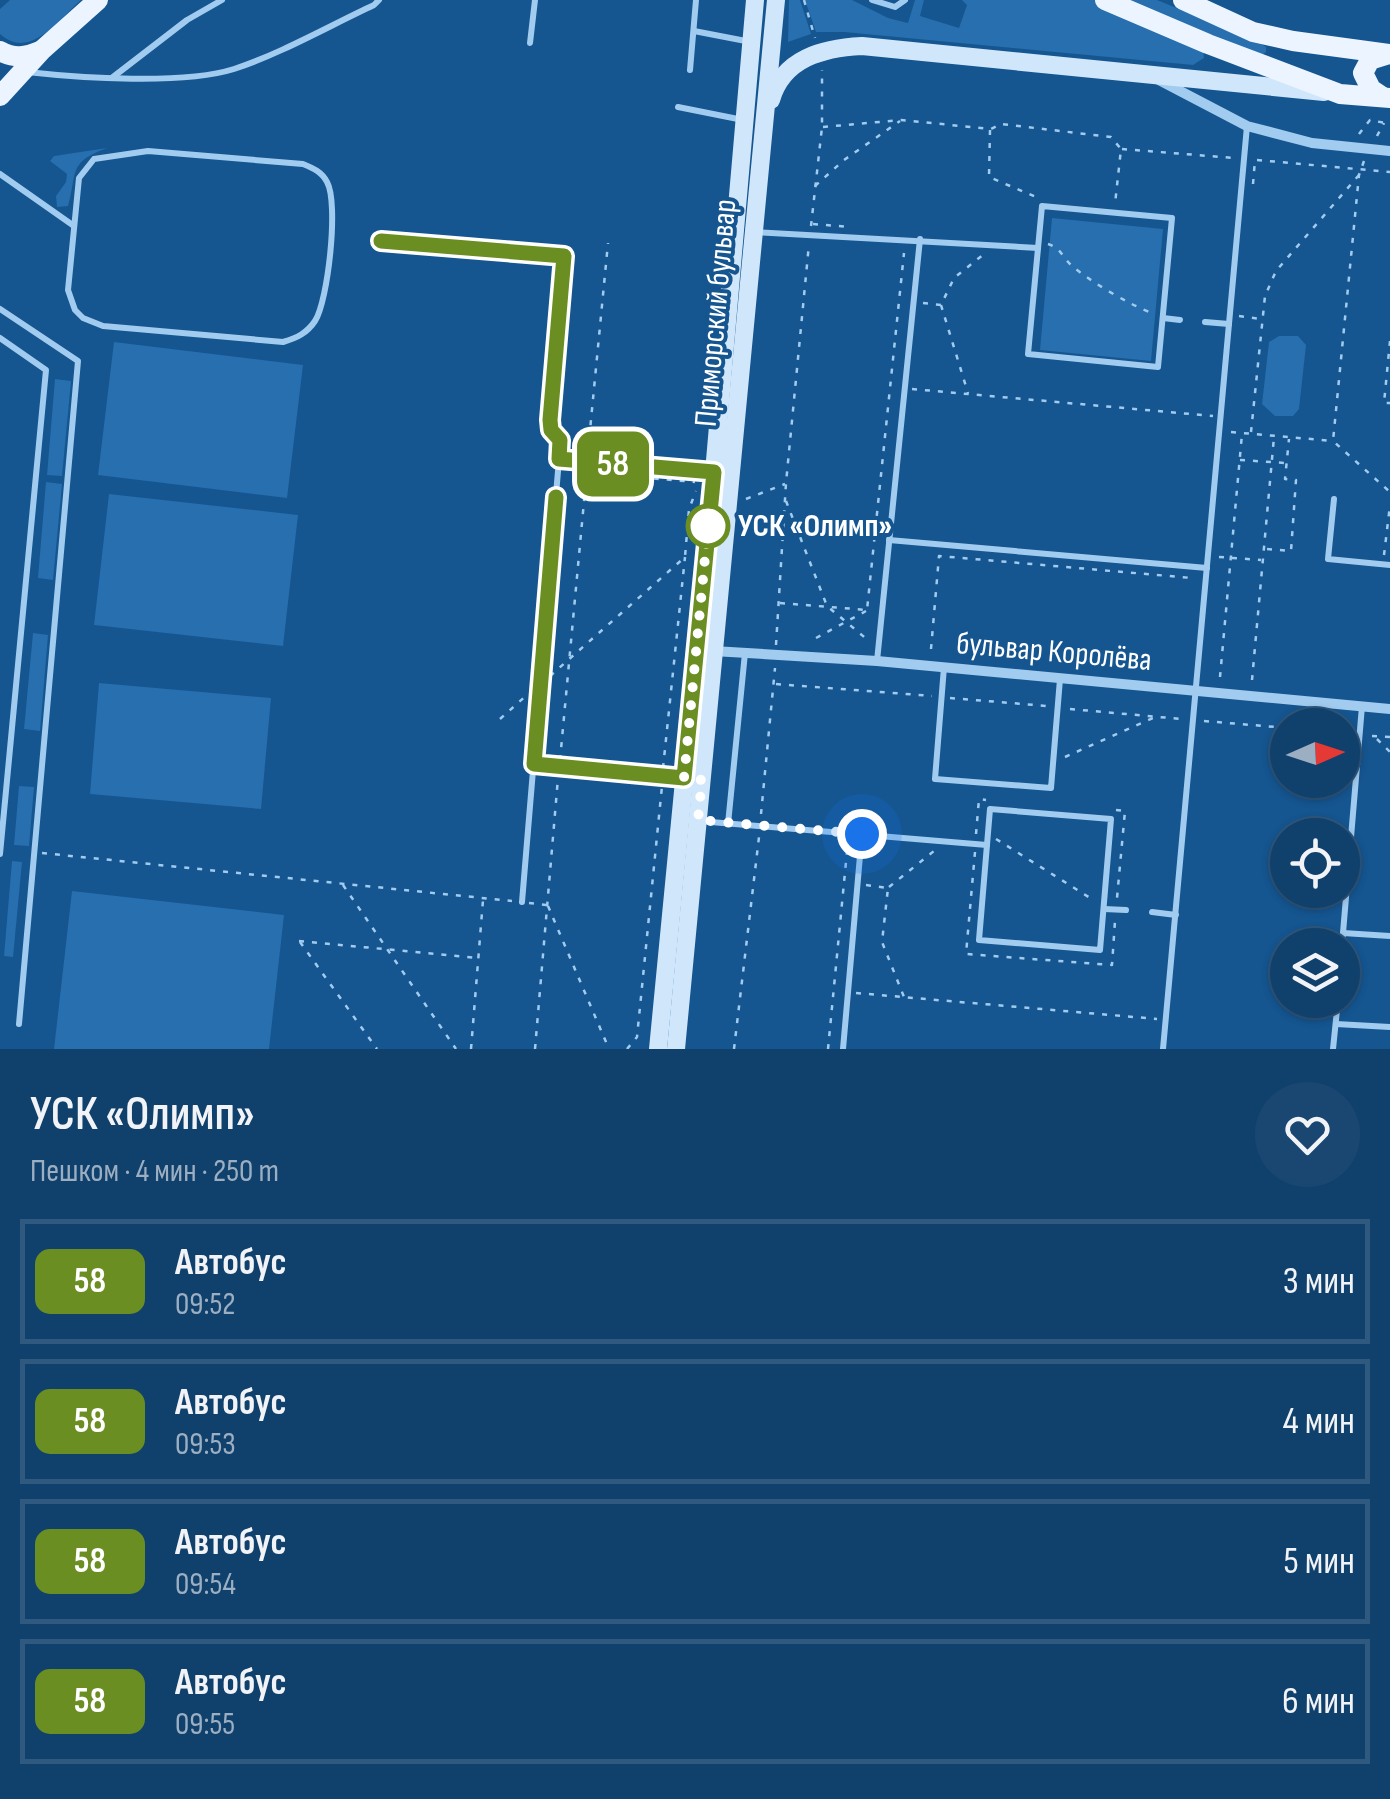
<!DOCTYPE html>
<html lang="ru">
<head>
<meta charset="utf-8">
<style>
	body { margin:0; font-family:"Sofia Sans Condensed",sans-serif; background:#194772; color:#f1f3f6; height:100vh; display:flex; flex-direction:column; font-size:38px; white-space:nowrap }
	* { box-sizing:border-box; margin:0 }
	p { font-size:32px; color:#9cafc2 }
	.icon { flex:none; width:55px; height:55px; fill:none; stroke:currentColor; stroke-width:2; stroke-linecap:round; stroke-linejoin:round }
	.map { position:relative; height:1049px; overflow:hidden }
	.panel { display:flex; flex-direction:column; background:#10406c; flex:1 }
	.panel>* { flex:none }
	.badge { padding:0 20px; border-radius:15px; font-size:35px; line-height:65px }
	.needle { width:65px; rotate:87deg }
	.tools { position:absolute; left:1270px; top:708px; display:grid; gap:20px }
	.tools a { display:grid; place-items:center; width:90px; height:90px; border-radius:50%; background:#10406c; box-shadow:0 2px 8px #0004,0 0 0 2px #30597f; font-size:50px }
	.you { position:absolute; width:50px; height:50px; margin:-25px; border:8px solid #fff; border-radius:50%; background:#1a73e8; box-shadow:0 0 0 15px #1a73e833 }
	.map>.badge { position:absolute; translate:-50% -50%; box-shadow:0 0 0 5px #fff }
	.round { display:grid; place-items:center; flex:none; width:105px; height:105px; border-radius:52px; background:#194772 }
	.headline { display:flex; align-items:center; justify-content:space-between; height:170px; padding:0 30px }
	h1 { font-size:48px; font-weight:600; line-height:75px }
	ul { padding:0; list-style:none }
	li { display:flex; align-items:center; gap:30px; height:125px; margin:0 20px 15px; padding:0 10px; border:5px solid #30597f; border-radius:0px }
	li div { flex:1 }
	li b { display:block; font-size:38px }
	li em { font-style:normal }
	li .badge { min-width:110px; font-weight:700; text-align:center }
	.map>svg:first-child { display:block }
	.green { fill:#276fae }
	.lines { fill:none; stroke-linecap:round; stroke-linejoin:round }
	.path { stroke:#a1ccf0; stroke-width:2.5; stroke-dasharray:5 8; stroke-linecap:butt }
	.service { stroke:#a1ccf0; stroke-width:6 }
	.minor { stroke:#a1ccf0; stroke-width:10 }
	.secondary { stroke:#cfe6fb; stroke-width:18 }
	.primary { stroke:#ebf4ff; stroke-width:20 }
	.line-casing { stroke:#fff; stroke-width:22 }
	.line { stroke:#6b8e23; stroke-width:15 }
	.walk { stroke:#fff; stroke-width:10; stroke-dasharray:0 18 }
	.stop-dot { fill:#fff; stroke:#6b8e23; stroke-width:5 }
	.labels { text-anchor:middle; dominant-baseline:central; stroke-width:8; stroke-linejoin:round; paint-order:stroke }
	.street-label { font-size:32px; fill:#fff; stroke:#155590 }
	.stop-label { font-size:32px; font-weight:bold; fill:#fff; stroke:#155590; text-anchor:start }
</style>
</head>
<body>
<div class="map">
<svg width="1390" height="1049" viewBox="0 0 1390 1049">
	<rect width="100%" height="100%" fill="#155590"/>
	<g class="green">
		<path d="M10 0H81C58 20 30 61 0 34V9Z"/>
		<polygon points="789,0 800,0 811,34 788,42"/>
		<polygon points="805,0 852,0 888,18 908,23 915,0 924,0 920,16 959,28 967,5 962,0 1099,0 1203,49 1204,58 1193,65 844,32 816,32"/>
		<polygon points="1128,0 1157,0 1257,41 1266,47 1266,52 1262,55 1254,54"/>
		<path d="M107 148C67 163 78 172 68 206L57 207 56 196 66 182 67 174 50 161 54 156Z"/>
		<polygon points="1052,218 1163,229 1151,361 1040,350"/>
		<polygon points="1279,336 1298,336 1306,345 1299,409 1293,416 1275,416 1262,404 1269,342"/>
		<polygon points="114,342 303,365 287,498 98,475"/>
		<polygon points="55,379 71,381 62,476 47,475"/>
		<polygon points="46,482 62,484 53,580 38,578"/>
		<polygon points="109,494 298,515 283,646 94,625"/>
		<polygon points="33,633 48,635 40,731 24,729"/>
		<polygon points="99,683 271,698 261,809 90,794"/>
		<polygon points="19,786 34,787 29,846 14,845"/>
		<polygon points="12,861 22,862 13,957 4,956"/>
		<polygon points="72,891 284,915 269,1049 54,1049"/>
	</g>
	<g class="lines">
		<g class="path">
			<polyline points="804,0 815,38"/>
			<polyline points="823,127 901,120 991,129 1001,124 1111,137 1121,149 1115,204"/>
			<polyline points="990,130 989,177 1036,197"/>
			<polyline points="1359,134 1370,120 1390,124"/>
			<polyline points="1377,136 1384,123"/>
			<polyline points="1122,149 1234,158"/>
			<polyline points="1257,160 1390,172"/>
			<polyline points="1364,161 1359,175 1333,441 1390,492"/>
			<polyline points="1253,184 1255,160"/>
			<polyline points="815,186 844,160 900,121"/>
			<polyline points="813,224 850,227"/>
			<polyline points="811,226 822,127 822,70"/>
			<path d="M1048 244C1061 248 1063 258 1072 266 1091 282 1130 305 1152 313"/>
			<polyline points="923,303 941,305 954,278 984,254"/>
			<polyline points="941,305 968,393"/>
			<polyline points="1239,316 1261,319"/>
			<polyline points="1390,341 1384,403 1390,403"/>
			<polyline points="912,389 1213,416"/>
			<polyline points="1231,432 1333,441"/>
			<polyline points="1251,432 1265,296 1276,271 1359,175"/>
			<polyline points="588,451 608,243"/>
			<polyline points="1240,460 1285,463"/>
			<polyline points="589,473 695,482"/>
			<polyline points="746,499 785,484"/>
			<polyline points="786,501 827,606 869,641"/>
			<polyline points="1267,549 1291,551 1296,480 1285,479 1289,439"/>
			<polyline points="1384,555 1390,505"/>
			<polyline points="1219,557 1261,560"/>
			<polyline points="780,603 867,610 904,253"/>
			<polyline points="816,638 866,611"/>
			<polyline points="776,645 786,483 809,244"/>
			<polyline points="931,649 939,556 1192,578"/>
			<polyline points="550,676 685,557 689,509 696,491"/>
			<polyline points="1220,677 1242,434"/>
			<polyline points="1252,680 1274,437"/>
			<polyline points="776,684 932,696"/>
			<polyline points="950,698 1047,706"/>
			<polyline points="1070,709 1181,719"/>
			<polyline points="500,719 528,694"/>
			<polyline points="1204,721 1288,728"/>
			<polyline points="1372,736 1390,737"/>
			<polyline points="1377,739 1390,752"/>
			<polyline points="1065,757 1153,718"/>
			<polyline points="560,760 587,469"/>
			<polyline points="663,768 685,557"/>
			<polyline points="1116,810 1125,811 1117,898"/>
			<polyline points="761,814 775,668"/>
			<polyline points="976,834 979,799 986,800"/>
			<polyline points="996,839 1095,901"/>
			<polyline points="975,852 966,954 1112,965 1115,921"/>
			<polyline points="42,853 512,901"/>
			<polyline points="343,885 456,1049"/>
			<polyline points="866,885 888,888 882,942 904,997"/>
			<polyline points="889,887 934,851"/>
			<polyline points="529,903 546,905"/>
			<polyline points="548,906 609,1049"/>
			<polyline points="299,941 478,958"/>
			<polyline points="300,942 377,1049"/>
			<polyline points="856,993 1157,1019"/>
			<polyline points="471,1049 483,900"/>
			<polyline points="535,1049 558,778"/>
			<polyline points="627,1049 637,1037 662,786"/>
			<polyline points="734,1049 759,837"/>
			<polyline points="828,1049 848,841"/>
		</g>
		<g class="service">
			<polyline points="872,0 895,7 905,0"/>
			<polyline points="694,31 751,42"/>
			<polyline points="530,43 535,0"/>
			<polyline points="690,70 696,0"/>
			<path d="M27 72C81 78 183 85 234 69 278 55 331 25 374 5L379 0"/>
			<polyline points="113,77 187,20 222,0"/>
			<polyline points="678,107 743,120"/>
			<path d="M148 151 303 164C313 168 322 172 327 182 339 203 328 301 315 321 307 333 297 338 283 342L103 326 83 318 75 310 68 290 79 178 94 159Z"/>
			<polyline points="0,174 74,226"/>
			<polygon points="1042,206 1172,218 1158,367 1028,354"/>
			<polyline points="755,232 1038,248"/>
			<polyline points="381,241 564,256 550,421 551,430 560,440 559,459 522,902"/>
			<polyline points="0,309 78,361 19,1024"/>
			<polyline points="1163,318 1180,320"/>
			<polyline points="1205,322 1229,324"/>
			<polyline points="0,338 46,370 0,854"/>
			<polyline points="559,459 712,471"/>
			<polyline points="1334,499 1328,559 1390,565"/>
			<polyline points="889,540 1207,568"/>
			<polyline points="877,661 920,239"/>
			<polyline points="944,667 935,779 1051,788 1060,679"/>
			<polyline points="1280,752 1288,753"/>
			<polyline points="1342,757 1357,759"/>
			<polyline points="534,765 681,778"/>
			<polygon points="990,809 1111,819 1100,950 979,940"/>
			<polyline points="699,821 987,845"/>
			<polyline points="728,824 745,653"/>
			<polyline points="1104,909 1126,910"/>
			<polyline points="1152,912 1176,915"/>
			<polyline points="1343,933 1390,936"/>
			<polyline points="1342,945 1362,706"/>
			<polyline points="1336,1024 1390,1027"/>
			<polyline points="843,1049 862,833"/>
			<polyline points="1163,1049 1247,126"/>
			<polyline points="1333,1049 1338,1000"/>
		</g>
		<g class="minor">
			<polyline points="1159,80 1247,126 1312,143 1390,151"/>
			<polyline points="713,651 877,661 1390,709"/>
		</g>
		<g class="secondary">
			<path d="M771 100C783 58 823 48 862 46L1324 92"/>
			<polyline points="658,1049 714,472 755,0"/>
			<polyline points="676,1049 776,0"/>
		</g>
		<g class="primary">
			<polyline points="1105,0 1208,44 1340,94 1390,98"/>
			<polyline points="1183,0 1253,32 1293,41 1390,54"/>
			<path d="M0 51C14 59 26 57 40 51"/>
			<polyline points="0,96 42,50 98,0"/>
			<polyline points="1383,97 1371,89 1363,73 1370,60 1386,55"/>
		</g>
	</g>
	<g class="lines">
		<defs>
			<polyline id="line" points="381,241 564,256 550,420 551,430 560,440 559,459 714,472 684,778 534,764 556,497"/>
		</defs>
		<use href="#line" class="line-casing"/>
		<use href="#line" class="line"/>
		<polyline class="walk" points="708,526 684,778 702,780 698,820 862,834"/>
	</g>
	<circle class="stop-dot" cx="708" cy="526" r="20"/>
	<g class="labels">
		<g class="street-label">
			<text transform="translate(716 313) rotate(-85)">Приморский бульвар</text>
			<text transform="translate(1054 652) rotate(5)">бульвар Королёва</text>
		</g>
		<g class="stop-label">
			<text x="738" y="526">УСК «Олимп»</text>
		</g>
	</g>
</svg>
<div class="tools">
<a><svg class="needle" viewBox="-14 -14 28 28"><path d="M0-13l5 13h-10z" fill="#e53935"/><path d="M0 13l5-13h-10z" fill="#9cafc2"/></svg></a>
<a><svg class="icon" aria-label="locate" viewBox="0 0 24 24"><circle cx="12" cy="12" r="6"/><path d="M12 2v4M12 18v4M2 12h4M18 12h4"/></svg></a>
<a><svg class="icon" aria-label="layers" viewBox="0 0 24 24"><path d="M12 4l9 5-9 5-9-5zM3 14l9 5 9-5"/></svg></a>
</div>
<div class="you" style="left:862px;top:834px"></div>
<b class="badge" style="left:613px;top:464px;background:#6b8e23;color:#fff">58</b>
</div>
<section class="panel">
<div class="headline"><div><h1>УСК «Олимп»</h1><p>Пешком · 4 мин · 250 m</p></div><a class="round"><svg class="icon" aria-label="heart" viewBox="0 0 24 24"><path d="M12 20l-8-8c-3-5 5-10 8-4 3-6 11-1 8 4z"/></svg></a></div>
<ul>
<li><span class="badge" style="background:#6b8e23;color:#fff">58</span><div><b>Автобус</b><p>09:52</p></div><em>3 мин</em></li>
<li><span class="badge" style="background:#6b8e23;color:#fff">58</span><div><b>Автобус</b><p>09:53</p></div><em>4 мин</em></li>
<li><span class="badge" style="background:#6b8e23;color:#fff">58</span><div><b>Автобус</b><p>09:54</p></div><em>5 мин</em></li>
<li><span class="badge" style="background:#6b8e23;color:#fff">58</span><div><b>Автобус</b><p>09:55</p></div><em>6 мин</em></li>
</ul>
</section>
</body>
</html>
